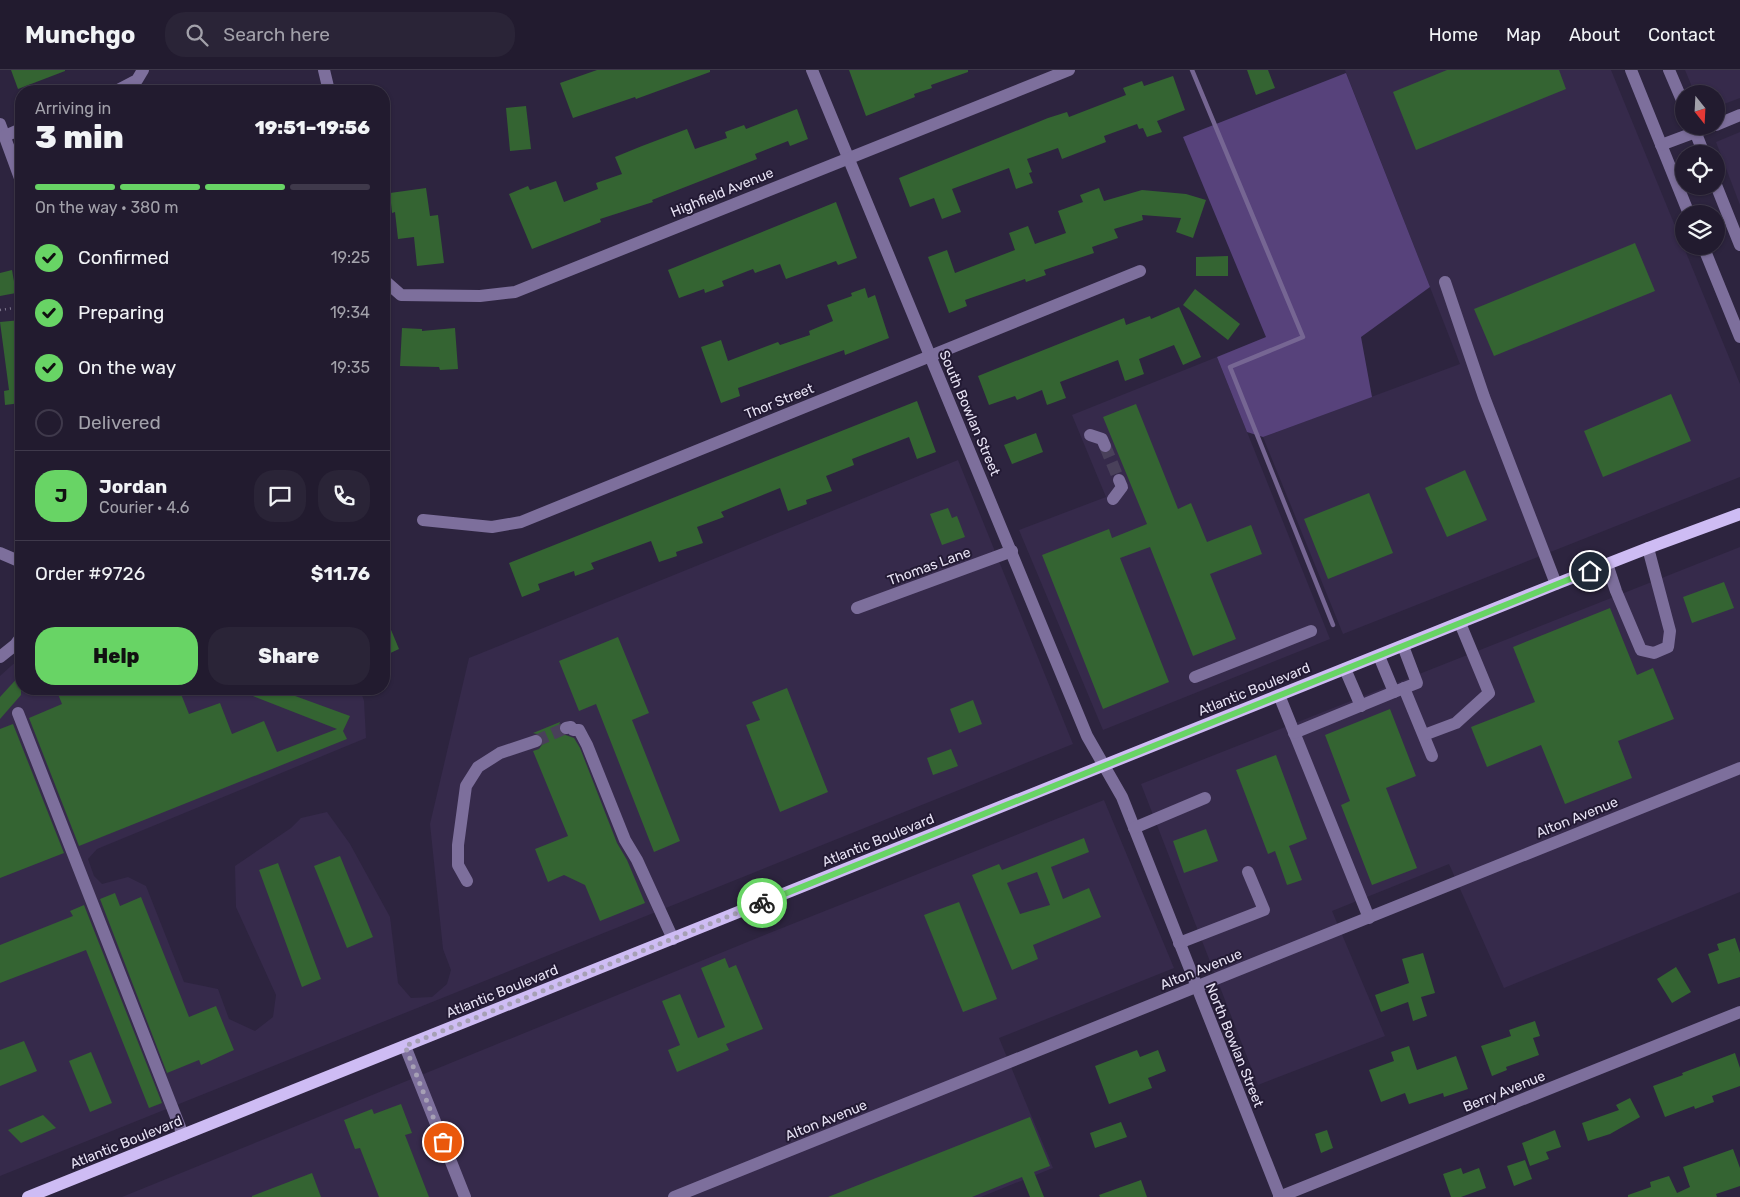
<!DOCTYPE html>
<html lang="en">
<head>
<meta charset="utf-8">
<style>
  :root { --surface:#221b2f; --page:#2a2437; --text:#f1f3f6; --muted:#a2a1aa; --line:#3f394b; --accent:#68d465 }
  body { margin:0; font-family:Rubik,sans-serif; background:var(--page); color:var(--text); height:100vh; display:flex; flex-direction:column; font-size:19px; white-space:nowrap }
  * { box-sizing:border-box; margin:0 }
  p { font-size:16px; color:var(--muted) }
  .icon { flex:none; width:28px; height:28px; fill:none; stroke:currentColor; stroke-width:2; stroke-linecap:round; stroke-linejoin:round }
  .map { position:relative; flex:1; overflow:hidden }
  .drawer { position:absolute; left:15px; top:15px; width:375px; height:610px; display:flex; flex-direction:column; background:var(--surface); border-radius:20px; box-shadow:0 1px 4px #0004,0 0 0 1px var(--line) }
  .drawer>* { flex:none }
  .needle { width:32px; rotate:162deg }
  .tools { position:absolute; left:1675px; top:15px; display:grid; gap:10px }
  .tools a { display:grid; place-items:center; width:50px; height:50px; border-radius:50%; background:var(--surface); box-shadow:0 1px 4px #0004,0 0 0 1px var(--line); font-size:25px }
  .pin { position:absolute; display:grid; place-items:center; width:42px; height:42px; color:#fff; margin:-21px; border:2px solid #fff; border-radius:50%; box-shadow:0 1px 5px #0007 }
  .courier { position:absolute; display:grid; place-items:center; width:50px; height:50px; margin:-25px; border:4px solid #68d465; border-radius:50%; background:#fff; color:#222; box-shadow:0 1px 6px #0007 }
  .summary em { font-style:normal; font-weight:800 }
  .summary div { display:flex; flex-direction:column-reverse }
  .summary { display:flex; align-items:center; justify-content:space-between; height:85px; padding:0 20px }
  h1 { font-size:32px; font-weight:800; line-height:38px }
  .bar { display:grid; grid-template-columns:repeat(4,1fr); gap:8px 5px; align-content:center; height:60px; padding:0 20px }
  .bar i { height:6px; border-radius:4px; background:var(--line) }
  .bar .on { background:var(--accent) }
  .bar p { grid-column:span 4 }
  .line { display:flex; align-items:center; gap:12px; padding:0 20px; border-top:1px solid var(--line) }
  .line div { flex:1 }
  .round { display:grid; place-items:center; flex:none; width:52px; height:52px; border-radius:20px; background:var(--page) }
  ol { padding:0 20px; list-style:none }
  li { display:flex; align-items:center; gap:15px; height:55px }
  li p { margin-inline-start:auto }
  li .icon { padding:5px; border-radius:50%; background:var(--accent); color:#111; stroke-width:4 }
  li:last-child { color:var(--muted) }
  li i { width:28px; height:28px; border:2px solid var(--line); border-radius:50% }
  .primary-button { display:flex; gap:10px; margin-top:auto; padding:10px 20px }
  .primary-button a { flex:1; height:58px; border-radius:20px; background:var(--accent); color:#111; font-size:20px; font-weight:800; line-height:58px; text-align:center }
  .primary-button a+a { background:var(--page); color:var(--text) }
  header { display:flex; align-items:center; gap:30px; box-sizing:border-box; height:70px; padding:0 25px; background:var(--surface); border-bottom:1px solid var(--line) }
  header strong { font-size:24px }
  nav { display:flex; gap:28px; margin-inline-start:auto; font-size:18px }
  .search { width:350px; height:45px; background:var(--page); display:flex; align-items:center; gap:12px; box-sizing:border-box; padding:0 18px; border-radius:20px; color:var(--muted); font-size:19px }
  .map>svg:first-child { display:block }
</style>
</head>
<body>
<header>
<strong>Munchgo</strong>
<div class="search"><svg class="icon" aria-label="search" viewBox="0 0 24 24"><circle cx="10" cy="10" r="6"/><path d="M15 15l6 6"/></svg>Search here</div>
<nav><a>Home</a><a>Map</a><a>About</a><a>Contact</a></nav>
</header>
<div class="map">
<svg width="1740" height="1127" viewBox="0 0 1740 1127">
  <rect width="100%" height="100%" fill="#2d243f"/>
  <g fill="#362a4b">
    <path d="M1345,0H1611L1740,314V407L1343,564L1263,367L1460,294Z"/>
    <path d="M1685,0H1740V28L1716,37V24H1695Z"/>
    <path d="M1740,62V135L1716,72Z"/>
    <path d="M1217,287L1330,569L1103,660L1019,460L1106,427L1072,345Z"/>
    <path d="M958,390L1073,674L0,1106V606L21,587V619H360L364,631L366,668L97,779L88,789L94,806L102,814L128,807L146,816L184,912L218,919L229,949L255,961L273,947L276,925L236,837L235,796L291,758L301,748L327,742L350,774L390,847L398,913L411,928L432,927L447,914L451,900L443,879L430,754L469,588Z"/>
    <path d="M1740,477V822L1504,918L1449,794L1332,841L1385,966L1258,1015L1141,714Z"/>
    <path d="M1104,730L1174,898L999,968L1053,1098L981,1127H122L777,860Z"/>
  </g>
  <path fill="#57427b" d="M1346,3L1430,217L1361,267L1372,327L1263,367L1247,362L1217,287L1266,267L1183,67Z"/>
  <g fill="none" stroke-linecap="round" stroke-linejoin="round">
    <path stroke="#766693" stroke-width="4.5" d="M1192,0L1303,267L1230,297L1333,555"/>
  </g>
  <g fill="#346432" fill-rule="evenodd">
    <path d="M11,0H65V1L18,19Z"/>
    <path d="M597,0H710V2L636,29L635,27L573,48L560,13Z"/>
    <path d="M849,0H968V2L931,15L932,18L914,24L915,27L866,46Z"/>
    <path d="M1247,0H1268L1275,18L1256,25Z"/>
    <path d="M1447,0H1559L1566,19L1416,80L1393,22Z"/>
    <path d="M1173,6L1185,40L1157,51L1162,62L1147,67L1143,58L1139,59L1137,54L1104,66L1106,72L1062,89L1058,78L1027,89L1032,102L1029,103L1033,113L1016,119L1009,98L952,119L961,142L942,149L934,128L910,137L899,108L1048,48L1067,42L1069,47L1126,25L1123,18L1142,11L1144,16Z"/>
    <path d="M526,36L531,79L510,81L506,38Z"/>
    <path d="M797,39L808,69L790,76L788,71L755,84L757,89L652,130L653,132L600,149L601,152L532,179L509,124L528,116L530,120L556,111L564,132L598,119L596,113L622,104L615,87L642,76L687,59L695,79L727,68L725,62L744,55L746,59Z"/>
    <path d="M426,118L430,146L438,145L444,193L417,196L414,167L398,169L395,142L392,143L390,123Z"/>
    <path d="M1099,118L1104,131L1142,120L1186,124L1206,130L1193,168L1176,162L1181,148L1142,145L1143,150L1114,159L1118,168L1092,177L1094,183L1044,200L1046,205L1026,212L1025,209L965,230L967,236L949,243L928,187L947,180L955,203L1015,180L1009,163L1028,156L1035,174L1066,163L1058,141L1083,132L1080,125Z"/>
    <path d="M836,132L857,188L838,195L836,191L786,209L780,194L755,203L753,199L722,211L724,216L705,223L704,219L679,228L668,200Z"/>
    <path d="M1635,173L1655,221L1494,286L1474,239Z"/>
    <path d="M1228,186V206H1196V187Z"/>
    <path d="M12,200L16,223L0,226V203Z"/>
    <path d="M865,218L868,228L875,225L889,268L845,285L844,280L738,318L740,326L721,333L701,277L721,270L728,291L778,272L780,275L810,265L809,261L833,251L827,235L852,226L851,223Z"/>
    <path d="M1195,219L1240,254L1228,270L1183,235Z"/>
    <path d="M1179,237L1201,287L1183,295L1174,275L1139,289L1144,304L1125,311L1118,290L1060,312L1066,328L1047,335L1042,320L1017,330L1015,326L989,335L978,306L1124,248L1126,255L1150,246L1151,249Z"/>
    <path d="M21,250V333L5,335L4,321L9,320L0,252Z"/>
    <path d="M402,258L422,259V261L455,258L458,299L440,300L439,297L400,296Z"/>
    <path d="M1671,324L1691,371L1603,407L1584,361Z"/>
    <path d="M917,331L936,382L917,389L909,367L852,389L854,395L826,406L832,421L806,430L807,434L788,441L780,418L721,442L724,447L697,457L703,473L676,482L677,486L659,492L651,471L591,493L594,499L575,506L574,501L538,514L540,520L522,527L509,493Z"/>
    <path d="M1136,334L1178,439L1191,433L1207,472L1251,455L1262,484L1210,504L1236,569L1193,586L1150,477L1120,488L1169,612L1103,639L1042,485L1109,459L1112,468L1147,454L1103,347Z"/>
    <path d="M1036,363L1043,382L1012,394L1004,375Z"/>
    <path d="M1465,400L1487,450L1447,467L1425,418Z"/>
    <path d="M1369,423L1393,483L1328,509L1304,449Z"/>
    <path d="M948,438L952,448L957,446L965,467L942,475L930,444Z"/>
    <path d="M1724,512L1734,538L1692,553L1683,527Z"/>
    <path d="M1610,538L1637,605L1653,598L1674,649L1618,671L1632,708L1565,734L1541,675L1487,697L1471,657L1535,632L1513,577Z"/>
    <path d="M384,543L399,579L384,586Z"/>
    <path d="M618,567L649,643L632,650L680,771L654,782L596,634L579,641L559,591Z"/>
    <path d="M21,604V625L0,649V627Z"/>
    <path d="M787,618L828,722L780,742L746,655L760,650L752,632Z"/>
    <path d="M56,619H179L189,644L220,633L232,664L264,651L277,682L337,659L235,619H276L350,646L343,661L347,669L79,776L29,648L62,634Z"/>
    <path d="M973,630L982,654L959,663L950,639Z"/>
    <path d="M1390,639L1416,706L1386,718L1417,798L1372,815L1341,735L1350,731L1325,665Z"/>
    <path d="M560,652L558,659L560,663L574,668L580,678L617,773L627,790L645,833L600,851L585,815L564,805L548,812L535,779L568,766L533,681L539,679L544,672L541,665L533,663Z"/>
    <path d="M13,654L64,783L0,808V659Z"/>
    <path d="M951,679L958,696L933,705L927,688Z"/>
    <path d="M1276,685L1307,769L1289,776L1302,810L1287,815L1275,781L1268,784L1236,700Z"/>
    <path d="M1206,759L1218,791L1184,803L1173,771Z"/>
    <path d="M1084,768L1089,782L1051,797L1063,829L1089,818L1101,847L1033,875L1038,889L1012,900L972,805L999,794L1002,800ZM1037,802L1050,835L1020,844L1007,813Z"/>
    <path d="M340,786L373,867L347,878L314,796Z"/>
    <path d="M278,793L321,909L302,917L259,800Z"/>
    <path d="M115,823L120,836L141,827L189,947L216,936L234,980L201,995L199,990L167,1003L100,829Z"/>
    <path d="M959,832L997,929L963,942L924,845Z"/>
    <path d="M84,835L162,1033L149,1038L86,880L0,913V875L73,846L70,841Z"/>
    <path d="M1735,868L1740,883V907L1718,914L1708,884L1719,880L1717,874Z"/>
    <path d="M1423,883L1435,923L1421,927L1427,946L1413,951L1408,932L1381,942L1375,925L1409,913L1402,889Z"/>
    <path d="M725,888L729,898L736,895L763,959L726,974L729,980L677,1002L668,980L680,975L662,931L680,924L698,968L725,957L701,898Z"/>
    <path d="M1676,897L1691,922L1672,933L1657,909Z"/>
    <path d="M1535,951L1540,966L1533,968L1539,985L1506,997L1507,1000L1492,1006L1481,976L1511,966L1509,960Z"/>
    <path d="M24,971L37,1001L0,1016V980Z"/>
    <path d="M1409,976L1417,1000L1456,986L1468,1019L1444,1027L1443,1023L1409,1034L1405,1023L1381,1032L1369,1000L1394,991L1391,982Z"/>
    <path d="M1137,980L1140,987L1158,980L1166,1001L1148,1008L1152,1018L1109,1034L1095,996Z"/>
    <path d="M91,982L112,1033L90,1042L69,991Z"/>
    <path d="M1735,983L1740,998V1016L1712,1026L1714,1032L1695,1039L1694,1036L1665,1047L1653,1016L1683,1005L1682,1003Z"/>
    <path d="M1630,1028L1640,1047L1610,1064L1588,1071L1582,1053L1619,1040L1616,1035Z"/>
    <path d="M401,1034L412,1063L405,1065L429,1127H379L360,1078L355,1079L344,1050L372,1039L374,1044Z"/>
    <path d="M43,1045L56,1058L21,1073L8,1060Z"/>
    <path d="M1030,1047L1050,1096L1034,1102L1044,1127H1030L1022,1107L972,1127H828Z"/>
    <path d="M1121,1052L1127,1067L1095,1078L1090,1063Z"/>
    <path d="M1327,1060L1333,1078L1321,1083L1315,1064Z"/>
    <path d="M1555,1060L1561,1077L1546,1082L1549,1089L1530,1096L1522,1073Z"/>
    <path d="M1733,1079L1740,1098V1116L1716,1124L1717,1127H1628V1125L1651,1117L1650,1112L1669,1106L1677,1123L1690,1117L1683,1097Z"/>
    <path d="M1525,1090L1532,1109L1514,1116L1507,1096Z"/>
    <path d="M1461,1098L1463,1104L1479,1098L1486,1118L1461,1127H1451L1443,1104Z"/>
    <path d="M312,1103L321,1127H252V1126Z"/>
    <path d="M1141,1110L1147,1127H1100L1099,1125Z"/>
  </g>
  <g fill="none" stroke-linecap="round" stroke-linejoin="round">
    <g stroke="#49405a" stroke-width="12" stroke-dasharray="12 6" stroke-linecap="butt">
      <path d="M1105,376L1119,410"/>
      <path d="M536,671L566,658"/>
    </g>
    <path stroke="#7d768d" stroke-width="2.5" stroke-dasharray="1 4" stroke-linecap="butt" d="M0,240L21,237"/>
    <g stroke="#7d6f9c" stroke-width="12">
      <path d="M324,0L329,21"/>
      <path d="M812,0L1087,666L1122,727L1280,1127"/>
      <path d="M1631,0L1689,144"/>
      <path d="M1669,0L1684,35"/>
      <path d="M116,21L137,10L143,0"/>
      <path d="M0,54L21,111"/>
      <path d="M1716,55L1740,45"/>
      <path d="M1693,56L1704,84"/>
      <path d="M5,66L21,59"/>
      <path d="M1661,75L1712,56"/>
      <path d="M1716,115L1740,175"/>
      <path d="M1703,176L1740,267"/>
      <path d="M384,210L401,225L480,226L515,222L1069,0"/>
      <path d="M1445,212L1484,327L1556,514"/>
      <path d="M1090,365L1102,369L1105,376"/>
      <path d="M1113,429L1122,417L1119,410"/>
      <path d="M423,450L492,457L521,452L1140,201"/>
      <path d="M0,483L21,492"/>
      <path d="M1607,494L1616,521L1641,580L1654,583L1668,577L1670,561L1648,478"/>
      <path d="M857,538L1012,481"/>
      <path d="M1379,586L1394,622L1417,613L1403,576"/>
      <path d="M0,587L15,575L21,567"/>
      <path d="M1345,599L1361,636"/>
      <path d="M1195,607L1311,561"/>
      <path d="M1404,618L1432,686"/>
      <path d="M1279,625L1369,848"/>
      <path d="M18,643L183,1065"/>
      <path d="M566,658L571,657L573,660H579L587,675L625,770L637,790L673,869"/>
      <path d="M1294,663L1394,622"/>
      <path d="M1424,665L1456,653L1489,623L1460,553"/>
      <path d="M1134,758L1205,728"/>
      <path d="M467,811L458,795V775L466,716L478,697L500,683L536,671"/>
      <path d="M1179,873L1264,840L1248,802"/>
      <path d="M405,976L465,1127"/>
      <path d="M674,1127L1740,698"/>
      <path d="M1279,1127L1740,942"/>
    </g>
    <path stroke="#cebcf4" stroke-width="12" d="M28,1127L1556,514L1648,478L1740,444"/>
  </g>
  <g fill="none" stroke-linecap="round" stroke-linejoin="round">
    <path stroke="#a6a0b5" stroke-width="5" stroke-dasharray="0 9" d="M443,1072L405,976L762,833"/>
    <path stroke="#68d465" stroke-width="6" d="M762,833L1590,501"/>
  </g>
  <g text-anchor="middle" stroke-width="4" stroke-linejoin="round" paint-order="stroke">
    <g font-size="14" fill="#e7e2f4" stroke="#231a34">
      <text transform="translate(722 122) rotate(-22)" y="5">Highfield Avenue</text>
      <text transform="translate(779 331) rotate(-22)" y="5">Thor Street</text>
      <text transform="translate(970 343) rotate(67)" y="5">South Bowlan Street</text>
      <text transform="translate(929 496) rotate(-20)" y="5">Thomas Lane</text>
      <text transform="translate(1254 619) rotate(-22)" y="5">Atlantic Boulevard</text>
      <text transform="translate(1577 747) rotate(-22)" y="5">Alton Avenue</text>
      <text transform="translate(878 770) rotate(-22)" y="5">Atlantic Boulevard</text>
      <text transform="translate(1201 899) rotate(-22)" y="5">Alton Avenue</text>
      <text transform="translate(502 921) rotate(-22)" y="5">Atlantic Boulevard</text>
      <text transform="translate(1235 975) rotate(68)" y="5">North Bowlan Street</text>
      <text transform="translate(1504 1021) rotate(-22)" y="5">Berry Avenue</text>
      <text transform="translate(826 1050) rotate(-22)" y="5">Alton Avenue</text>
      <text transform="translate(126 1072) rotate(-22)" y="5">Atlantic Boulevard</text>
    </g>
  </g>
</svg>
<div class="tools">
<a><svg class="needle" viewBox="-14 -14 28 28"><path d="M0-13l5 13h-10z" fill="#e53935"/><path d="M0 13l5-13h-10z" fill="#a2a1aa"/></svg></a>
<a><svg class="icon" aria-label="locate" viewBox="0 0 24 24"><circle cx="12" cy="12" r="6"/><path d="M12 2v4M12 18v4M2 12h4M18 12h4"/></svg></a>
<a><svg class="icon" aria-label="layers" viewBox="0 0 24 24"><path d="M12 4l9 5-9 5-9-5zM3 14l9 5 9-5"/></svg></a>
</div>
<div class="pin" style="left:443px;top:1072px;background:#ea580c"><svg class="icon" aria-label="bag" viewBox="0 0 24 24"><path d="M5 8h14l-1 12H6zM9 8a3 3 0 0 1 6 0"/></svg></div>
<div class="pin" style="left:1590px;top:501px;background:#1f2937"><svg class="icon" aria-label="home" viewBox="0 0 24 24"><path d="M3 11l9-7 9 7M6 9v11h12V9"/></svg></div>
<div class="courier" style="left:762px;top:833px"><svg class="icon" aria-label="bike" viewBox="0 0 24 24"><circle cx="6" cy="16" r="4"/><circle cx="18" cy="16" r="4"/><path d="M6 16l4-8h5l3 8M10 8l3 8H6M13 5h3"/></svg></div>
<section class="drawer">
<div class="summary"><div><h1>3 min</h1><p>Arriving in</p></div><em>19:51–19:56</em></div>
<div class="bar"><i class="on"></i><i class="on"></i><i class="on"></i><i></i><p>On the way · 380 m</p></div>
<ol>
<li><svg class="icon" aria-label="check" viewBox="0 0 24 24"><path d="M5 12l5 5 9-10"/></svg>Confirmed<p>19:25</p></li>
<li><svg class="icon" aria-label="check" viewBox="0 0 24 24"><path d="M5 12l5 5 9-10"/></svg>Preparing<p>19:34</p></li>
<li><svg class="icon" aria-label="check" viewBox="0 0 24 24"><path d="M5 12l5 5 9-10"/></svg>On the way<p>19:35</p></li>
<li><i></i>Delivered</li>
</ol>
<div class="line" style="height:90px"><b class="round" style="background:var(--accent);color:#111">J</b><div><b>Jordan</b><p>Courier · 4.6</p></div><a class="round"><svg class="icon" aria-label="chat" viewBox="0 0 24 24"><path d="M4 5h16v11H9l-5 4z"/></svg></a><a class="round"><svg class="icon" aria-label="phone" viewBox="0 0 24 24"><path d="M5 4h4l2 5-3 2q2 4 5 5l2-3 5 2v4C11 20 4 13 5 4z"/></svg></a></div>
<div class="line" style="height:65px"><div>Order #9726</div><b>$11.76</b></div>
<div class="primary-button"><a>Help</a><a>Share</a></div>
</section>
</div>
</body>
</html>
